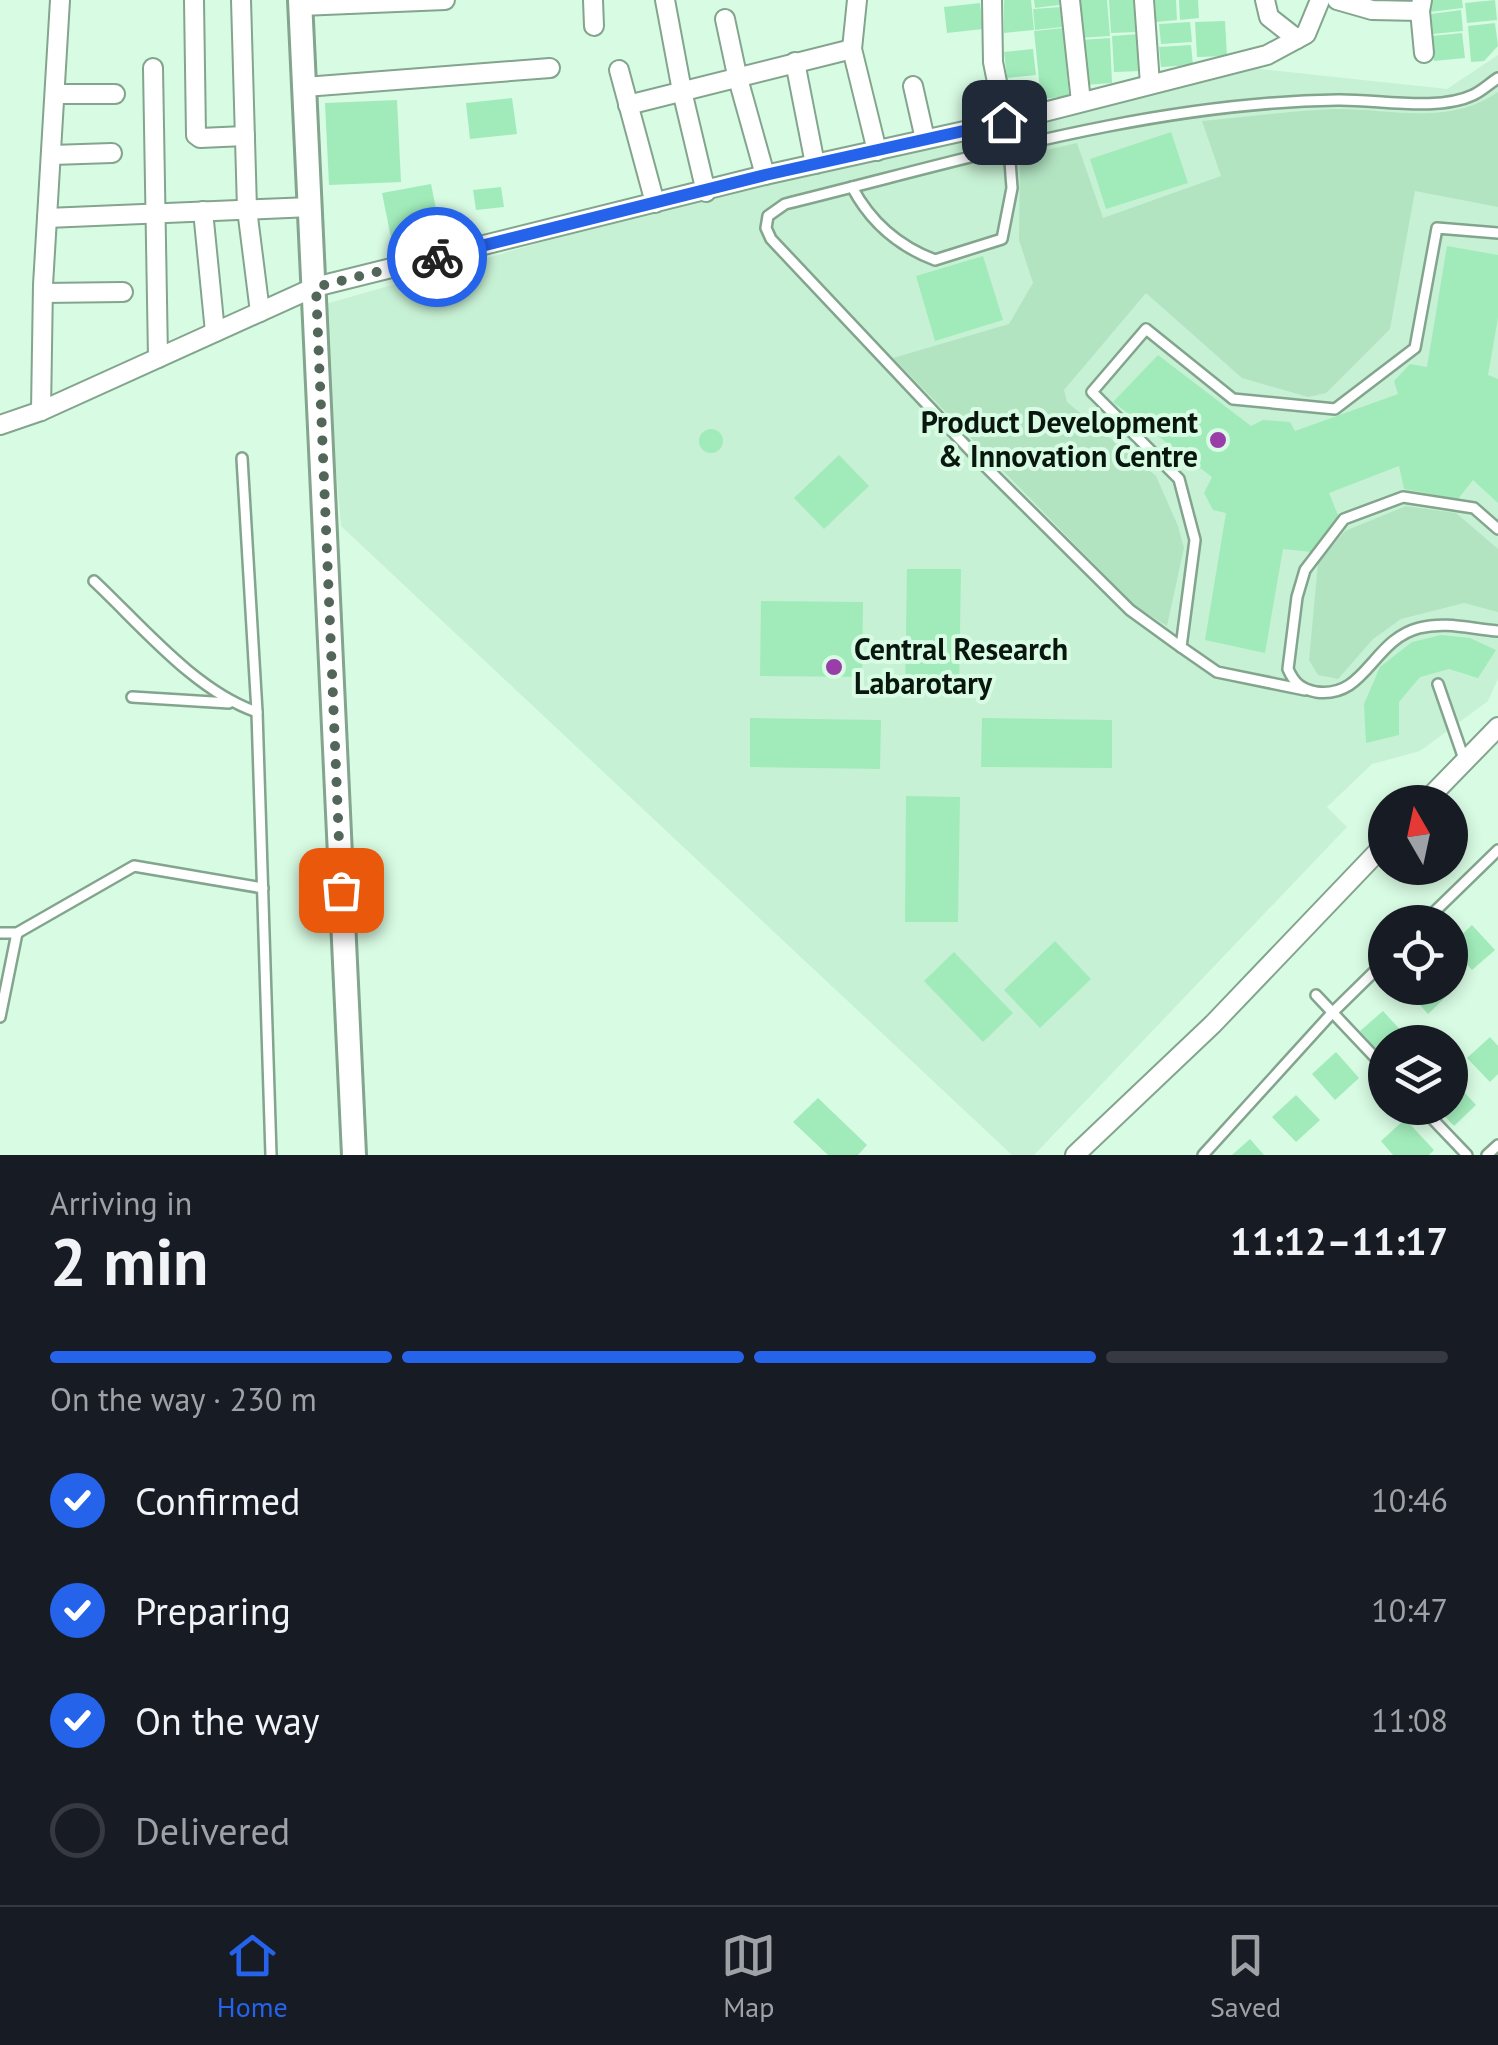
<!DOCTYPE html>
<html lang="en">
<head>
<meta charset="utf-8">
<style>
  :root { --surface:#171b24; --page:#242831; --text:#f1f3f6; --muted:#9ea1a6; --line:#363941; --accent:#2563eb }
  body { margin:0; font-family:"PT Sans",sans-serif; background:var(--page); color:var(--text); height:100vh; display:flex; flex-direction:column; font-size:38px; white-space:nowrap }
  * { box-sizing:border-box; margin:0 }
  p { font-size:32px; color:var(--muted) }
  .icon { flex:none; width:55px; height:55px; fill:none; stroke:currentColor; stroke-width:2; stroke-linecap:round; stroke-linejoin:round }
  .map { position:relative; height:1155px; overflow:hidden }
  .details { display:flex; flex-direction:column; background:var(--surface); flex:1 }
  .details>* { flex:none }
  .needle { width:65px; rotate:351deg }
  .tools { position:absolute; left:1368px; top:785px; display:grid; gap:20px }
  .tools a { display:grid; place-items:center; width:100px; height:100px; border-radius:50%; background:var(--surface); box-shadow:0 5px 15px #0003; font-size:50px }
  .pin { position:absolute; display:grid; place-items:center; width:85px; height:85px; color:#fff; margin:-42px; border-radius:20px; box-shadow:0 5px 15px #0006 }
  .courier { position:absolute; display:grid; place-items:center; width:100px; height:100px; margin:-50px; border:8px solid #2563eb; border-radius:50%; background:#fff; color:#222; box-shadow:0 2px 12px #0007 }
  .head em { font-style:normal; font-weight:600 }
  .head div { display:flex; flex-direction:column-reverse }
  .head { display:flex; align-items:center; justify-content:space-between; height:170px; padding:0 50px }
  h1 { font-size:65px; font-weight:600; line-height:75px }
  .bar { display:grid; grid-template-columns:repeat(4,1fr); gap:15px 10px; align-content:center; height:120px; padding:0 50px }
  .bar i { height:12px; border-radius:8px; background:var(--line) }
  .bar .current { background:var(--accent) }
  .bar p { grid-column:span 4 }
  ol { padding:0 50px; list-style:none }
  li { display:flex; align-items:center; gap:30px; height:110px }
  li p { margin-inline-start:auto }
  li .icon { padding:10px; border-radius:50%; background:var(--accent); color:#fff; stroke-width:4 }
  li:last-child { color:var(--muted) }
  li i { width:55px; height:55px; border:5px solid var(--line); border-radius:50% }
  .tabs { display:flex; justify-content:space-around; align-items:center; height:140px; border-top:2px solid var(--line); background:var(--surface); font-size:28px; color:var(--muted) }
  .tabs a { display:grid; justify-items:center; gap:5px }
  .tabs .current { color:var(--accent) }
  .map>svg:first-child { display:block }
</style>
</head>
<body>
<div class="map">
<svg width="1498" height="1155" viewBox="0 0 1498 1155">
  <rect width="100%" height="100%" fill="#d8fbe3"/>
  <path fill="#c7f1d4" d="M1498,55V679L1488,701L1420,751L1372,764L1327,807L1347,827L1034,1155H1012L341,526L322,305L686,201L1252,68L1447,89Z"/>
  <g fill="#b2e4c2">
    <path d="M1498,92V207L1415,191L1390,329L1326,393L1308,397L1242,378L1146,293L1064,390L1067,402L1156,476L1178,526L1184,548L1167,626L1136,607L893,358L1009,324L1033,283L1019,240L1020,156L1077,143L1103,218L1221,176L1202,121C1246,117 1290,111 1333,109C1391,108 1447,127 1498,92Z"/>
    <path d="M1406,506L1456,513L1498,549V612L1464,603L1401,619L1373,639L1338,679L1318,675L1309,660L1318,563L1345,531Z"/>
  </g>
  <g fill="#a1ebba">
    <path d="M1004,0H1031L1034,30L1004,33Z"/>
    <path d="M1034,0H1059V5L1035,8Z"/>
    <path d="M1077,0H1107L1110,36L1079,38Z"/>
    <path d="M1109,0H1138V32L1111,33Z"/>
    <path d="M1155,0H1176L1177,20L1156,22Z"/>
    <path d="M1179,0H1198L1199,18L1180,20Z"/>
    <path d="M1428,0H1462L1463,8L1429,12Z"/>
    <path d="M1495,0L1497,20L1467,23L1465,3Z"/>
    <path d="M980,3L983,29L947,33L944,7Z"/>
    <path d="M1061,7L1063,27L1035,30L1033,9Z"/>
    <path d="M1461,10L1463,31L1433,34L1431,14Z"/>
    <path d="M1225,21L1227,56L1197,57L1195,22Z"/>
    <path d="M1190,22L1192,42L1161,44L1159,24Z"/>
    <path d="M1495,23L1498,46L1484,61L1471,62L1468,26Z"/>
    <path d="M1063,28L1069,96L1041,99L1034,31Z"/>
    <path d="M1462,33L1465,58L1434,61L1431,36Z"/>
    <path d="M1139,34L1141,71L1114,72L1112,36Z"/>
    <path d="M1110,38L1112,83L1084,85L1080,40Z"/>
    <path d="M1191,45L1193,65L1161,67L1159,47Z"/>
    <path d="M1033,49L1036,75L1007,78L1004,52Z"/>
    <path d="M512,98L517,134L470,139L466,103Z"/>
    <path d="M397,100L401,182L329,185L325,103Z"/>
    <path d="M1171,132L1188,183L1106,209L1090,159Z"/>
    <path d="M431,184L445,253L396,262L382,193Z"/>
    <path d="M501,187L504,207L476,210L473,190Z"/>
    <path d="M1447,246L1498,255V318L1488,375L1498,379V503L1473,480L1458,499L1404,489L1399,466L1329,493L1340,520L1312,552L1283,549L1265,653L1205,640L1226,513L1213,510L1204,493L1212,477L1113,402L1158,355L1251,426L1263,420L1290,422L1295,431L1398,394L1394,381L1410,364L1427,367Z"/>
    <path d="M983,256L1003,320L935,341L916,276Z"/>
    <circle cx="711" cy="441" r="12"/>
    <path d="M839,455L869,486L824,529L794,498Z"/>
    <path d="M907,569H961L959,695L905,694Z"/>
    <path d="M761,601L863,602L862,677L760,676Z"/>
    <path d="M1441,635L1470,638L1496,650L1478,678L1449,669L1420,677L1399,702V735L1366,743L1364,704L1380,667L1412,642Z"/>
    <path d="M750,718L881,720L880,769L750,767Z"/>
    <path d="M982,718L1112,720V768L981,767Z"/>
    <path d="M906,796L960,797L958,922H905Z"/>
    <path d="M1472,925L1495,950L1472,970L1450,946Z"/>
    <path d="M1055,941L1091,979L1040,1028L1004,990Z"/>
    <path d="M954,952L1013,1013L983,1042L924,981Z"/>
    <path d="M1408,988H1445L1450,993L1428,1014L1406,989Z"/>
    <path d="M1383,1011L1405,1035L1397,1042H1385L1382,1056L1360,1031Z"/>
    <path d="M1490,1037L1498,1046V1074L1490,1082L1467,1058Z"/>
    <path d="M1336,1052L1359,1078L1335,1100L1312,1074Z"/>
    <path d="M1454,1081L1476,1105L1454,1126L1437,1108H1450V1084Z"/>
    <path d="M1296,1095L1320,1120L1296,1142L1272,1117Z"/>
    <path d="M818,1098L867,1145L858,1155H828L793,1122Z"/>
    <path d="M1405,1119L1434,1150L1429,1155H1393L1381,1141Z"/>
    <path d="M1250,1139L1264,1155H1232Z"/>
  </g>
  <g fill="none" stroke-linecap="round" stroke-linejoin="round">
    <g stroke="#83a48d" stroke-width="14">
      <g id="service">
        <path d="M852,187C871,223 898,246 935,260L1002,239L1012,188L1009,148"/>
        <path d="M242,458L257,712L271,1155"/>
        <path d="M1498,529L1474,508L1403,497L1344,519L1305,570L1297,597L1288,669C1294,683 1301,689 1316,692C1366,699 1372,640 1419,628C1446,621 1471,629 1498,631"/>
        <path d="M94,581C141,625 195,691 257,712"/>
        <path d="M1181,647L1130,610L985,466L771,239L766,228L768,216L785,204C968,159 1148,103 1337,100C1376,99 1438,112 1473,95C1482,91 1490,83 1498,78"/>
        <path d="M1438,684L1464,759"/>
        <path d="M1305,690L1217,672L1181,647L1195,540L1179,479L1092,392L1146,329L1233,399L1335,409L1415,348L1437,228L1498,233"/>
        <path d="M132,697L229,703"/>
        <path d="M1424,922L1498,850"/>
        <path d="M0,933H17L134,866L263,888"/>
        <path d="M1316,995L1385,1068"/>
        <path d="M0,1017L17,933"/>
        <path d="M1422,1108L1467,1155"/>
        <path d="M1203,1155L1332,1013L1385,961"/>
        <path d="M1487,1155L1498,1145"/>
      </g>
    </g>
    <g stroke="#83a48d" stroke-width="22">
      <g id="minor">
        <path d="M194,0L196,135L200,138L245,136"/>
        <path d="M241,0L247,209L260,312"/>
        <path d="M593,0L594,26"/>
        <path d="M665,0L682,91L706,192"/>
        <path d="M857,0L852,49L877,151"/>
        <path d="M992,0L993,62L1005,122"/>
        <path d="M1070,0L1081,102"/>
        <path d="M1144,0L1150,84"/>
        <path d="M1265,0L1269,17L1297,39"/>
        <path d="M1337,0L1372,10L1420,11L1422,0"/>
        <path d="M301,6L445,0"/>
        <path d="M1420,11L1424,53"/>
        <path d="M725,19L737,75L765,175"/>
        <path d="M795,62L815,164"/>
        <path d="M153,68L158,358"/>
        <path d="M619,70L655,203"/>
        <path d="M913,86L925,139"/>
        <path d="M305,87L550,68"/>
        <path d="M55,94H115"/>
        <path d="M628,105L852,49"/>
        <path d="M52,155L112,153"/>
        <path d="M203,211L215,332"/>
        <path d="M47,218L311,207"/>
        <path d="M43,293L123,292"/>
        <path d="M41,411L43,285L60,0"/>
        <path d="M0,425L41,411L315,287L765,175L1005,122L1267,55L1306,34L1320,0"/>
        <path d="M1425,802L1498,727"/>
        <path d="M1075,1155L1213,1024L1385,844"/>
      </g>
    </g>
    <g stroke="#83a48d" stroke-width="28">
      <path id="tertiary" d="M300,0L354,1155"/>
    </g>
    <use href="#service" stroke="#fff" stroke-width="9"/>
    <use href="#minor" stroke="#fff" stroke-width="18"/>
    <use href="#tertiary" stroke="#fff" stroke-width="22"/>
  </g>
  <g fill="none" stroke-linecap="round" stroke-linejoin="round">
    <path stroke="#526759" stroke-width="10" stroke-dasharray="0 18" d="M341,890L316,287L437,257"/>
    <path stroke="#2563eb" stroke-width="12" d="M437,257L765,175L1004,122"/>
  </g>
  <g fill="#993ea9" stroke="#d8fbe3" stroke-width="4">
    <circle cx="1218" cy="440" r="10"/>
    <circle cx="834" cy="667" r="10"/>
  </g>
  <g text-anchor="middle" stroke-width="8" stroke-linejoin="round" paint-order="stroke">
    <g font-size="30" font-weight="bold" fill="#0a170f" stroke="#d8fbe3" text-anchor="end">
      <text x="1198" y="433">Product Development<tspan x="1198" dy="34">&amp; Innovation Centre</tspan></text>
      <text x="854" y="660" text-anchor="start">Central Research<tspan x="854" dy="34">Labarotary</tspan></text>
    </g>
  </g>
</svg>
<div class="tools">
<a><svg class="needle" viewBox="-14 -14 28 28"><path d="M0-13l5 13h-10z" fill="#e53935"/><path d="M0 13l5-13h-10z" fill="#9ea1a6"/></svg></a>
<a><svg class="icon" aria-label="locate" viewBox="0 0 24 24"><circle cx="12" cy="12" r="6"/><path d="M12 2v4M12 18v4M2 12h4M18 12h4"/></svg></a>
<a><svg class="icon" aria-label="layers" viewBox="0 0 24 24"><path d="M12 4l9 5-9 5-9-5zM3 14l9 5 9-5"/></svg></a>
</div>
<div class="pin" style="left:341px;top:890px;background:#ea580c"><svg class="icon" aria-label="bag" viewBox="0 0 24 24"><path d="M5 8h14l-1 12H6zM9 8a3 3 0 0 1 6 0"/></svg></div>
<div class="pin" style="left:1004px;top:122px;background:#1f2937"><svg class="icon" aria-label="home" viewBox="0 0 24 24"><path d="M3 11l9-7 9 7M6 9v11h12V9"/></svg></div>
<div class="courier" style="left:437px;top:257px"><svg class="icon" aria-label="bike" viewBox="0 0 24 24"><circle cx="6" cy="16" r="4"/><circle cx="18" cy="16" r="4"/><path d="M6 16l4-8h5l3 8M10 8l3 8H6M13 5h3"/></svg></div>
</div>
<section class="details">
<div class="head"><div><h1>2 min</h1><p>Arriving in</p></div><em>11:12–11:17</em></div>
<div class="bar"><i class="current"></i><i class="current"></i><i class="current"></i><i></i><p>On the way · 230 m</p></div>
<ol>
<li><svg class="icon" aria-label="check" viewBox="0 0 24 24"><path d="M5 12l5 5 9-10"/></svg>Confirmed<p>10:46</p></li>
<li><svg class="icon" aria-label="check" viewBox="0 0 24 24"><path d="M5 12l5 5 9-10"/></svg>Preparing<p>10:47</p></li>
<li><svg class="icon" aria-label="check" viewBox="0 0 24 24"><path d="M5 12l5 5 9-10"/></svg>On the way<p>11:08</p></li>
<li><i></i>Delivered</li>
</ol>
</section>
<nav class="tabs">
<a class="current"><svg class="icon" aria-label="home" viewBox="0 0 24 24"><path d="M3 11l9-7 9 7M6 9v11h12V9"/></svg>Home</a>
<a><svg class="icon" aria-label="map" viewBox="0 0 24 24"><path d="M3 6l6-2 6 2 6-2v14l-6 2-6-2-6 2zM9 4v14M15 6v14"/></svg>Map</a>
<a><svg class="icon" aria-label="saved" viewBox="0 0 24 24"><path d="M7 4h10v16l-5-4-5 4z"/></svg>Saved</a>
</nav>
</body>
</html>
